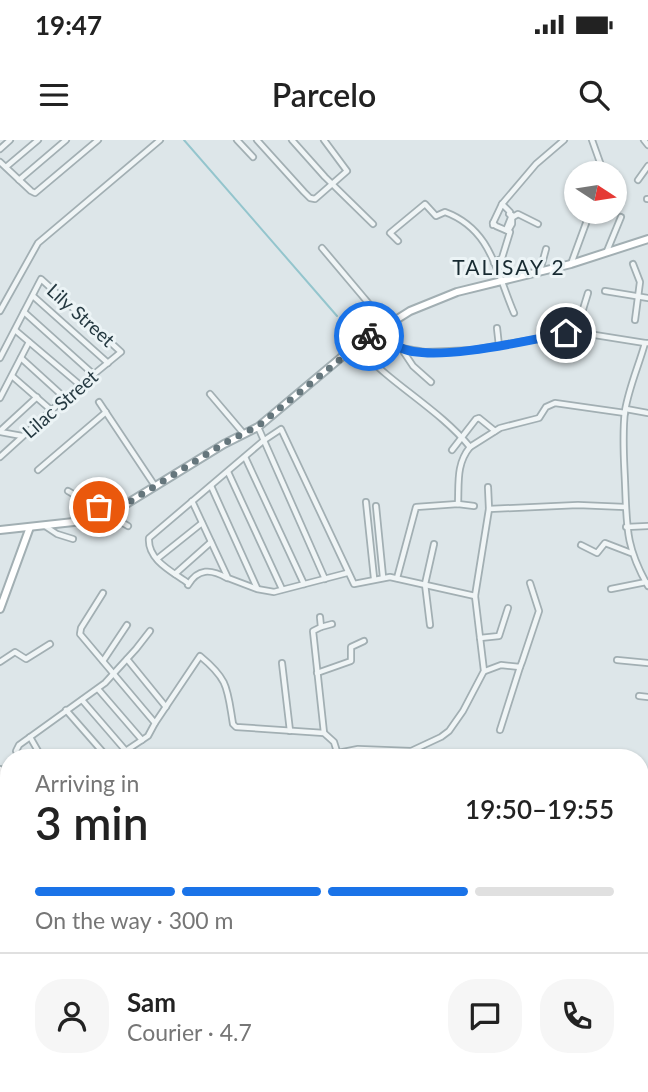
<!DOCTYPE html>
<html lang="en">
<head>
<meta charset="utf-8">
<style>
  :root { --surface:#fff; --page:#f6f6f6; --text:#222; --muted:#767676; --line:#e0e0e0; --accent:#1a73e8 }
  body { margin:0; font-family:Lato,sans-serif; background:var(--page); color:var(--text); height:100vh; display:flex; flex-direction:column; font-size:26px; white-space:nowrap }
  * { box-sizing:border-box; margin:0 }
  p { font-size:23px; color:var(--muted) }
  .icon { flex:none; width:38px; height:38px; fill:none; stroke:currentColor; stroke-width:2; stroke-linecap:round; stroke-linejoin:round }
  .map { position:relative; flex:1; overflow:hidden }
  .panel { position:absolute; left:0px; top:609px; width:649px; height:343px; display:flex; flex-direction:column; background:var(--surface); border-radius:28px 28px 0 0; box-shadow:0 2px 5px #0004 }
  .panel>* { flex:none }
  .needle { width:46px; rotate:102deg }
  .controls { position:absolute; left:564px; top:21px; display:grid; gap:14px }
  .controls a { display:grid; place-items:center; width:63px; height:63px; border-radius:50%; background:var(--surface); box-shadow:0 2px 5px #0004; font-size:35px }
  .pin { position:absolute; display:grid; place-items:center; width:60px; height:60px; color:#fff; margin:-30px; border:4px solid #fff; border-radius:50%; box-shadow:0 2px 7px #0007 }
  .courier { position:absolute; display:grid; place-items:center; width:70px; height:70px; margin:-35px; border:5px solid #1a73e8; border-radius:50%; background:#fff; color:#222; box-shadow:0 2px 9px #0007 }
  .summary em { font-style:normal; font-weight:600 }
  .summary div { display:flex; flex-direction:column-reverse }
  .summary { display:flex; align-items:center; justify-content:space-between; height:119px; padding:0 35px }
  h1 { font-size:46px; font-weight:600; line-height:52px }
  .bar { display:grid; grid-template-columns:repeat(4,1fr); gap:10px 7px; align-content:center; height:84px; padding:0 35px }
  .bar i { height:9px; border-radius:5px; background:var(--line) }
  .bar .current { background:var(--accent) }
  .bar p { grid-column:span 4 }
  .line { display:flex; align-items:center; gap:18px; padding:0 35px; border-top:2px solid var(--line) }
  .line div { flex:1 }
  .round { display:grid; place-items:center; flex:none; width:74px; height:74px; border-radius:28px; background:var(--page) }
  .status { display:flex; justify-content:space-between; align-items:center; height:49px; padding:0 35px; background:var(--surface); direction:ltr }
  .status svg { height:19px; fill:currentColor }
  header { display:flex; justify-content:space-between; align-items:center; height:91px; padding:0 35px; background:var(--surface); font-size:32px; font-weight:600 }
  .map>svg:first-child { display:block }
</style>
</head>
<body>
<div class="status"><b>19:47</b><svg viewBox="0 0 49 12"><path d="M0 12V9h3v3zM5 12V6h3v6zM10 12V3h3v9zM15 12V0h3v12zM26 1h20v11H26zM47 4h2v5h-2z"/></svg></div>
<header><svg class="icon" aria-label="menu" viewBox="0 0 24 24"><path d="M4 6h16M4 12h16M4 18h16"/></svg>Parcelo<svg class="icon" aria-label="search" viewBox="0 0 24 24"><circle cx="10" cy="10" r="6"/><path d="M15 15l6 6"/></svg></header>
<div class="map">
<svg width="648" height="952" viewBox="0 0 648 952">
  <rect width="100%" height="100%" fill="#dde6e9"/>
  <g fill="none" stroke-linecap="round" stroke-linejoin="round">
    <path stroke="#94c5cd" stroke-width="2" d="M184,0L337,176"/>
    <g stroke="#a2afb3" stroke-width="8">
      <g id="street">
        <path d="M237,0L253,17"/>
        <path d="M257,0L304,52L310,58L315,59L347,31L324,0"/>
        <path d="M292,0L325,37L373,84"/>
        <path d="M592,0L602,28"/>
        <path d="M644,0L648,5"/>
        <path d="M0,9L10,0"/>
        <path d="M0,22L31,51L35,53L98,0"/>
        <path d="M6,27L38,0"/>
        <path d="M19,40L66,0"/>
        <path d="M638,40L648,26"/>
        <path d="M647,59H648"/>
        <path d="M502,64L536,24L564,0"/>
        <path d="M513,77L518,74L538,84"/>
        <path d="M493,83L502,64L510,72L509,74L511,76"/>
        <path d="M493,85V83L496,86L510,92L502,118L494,123"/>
        <path d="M506,90L512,75V84L508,91"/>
        <path d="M398,101L390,93L425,64L436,76L445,72C491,89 496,131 514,173"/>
        <path d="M322,108L386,184"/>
        <path d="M607,111L621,77"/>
        <path d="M571,124L589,75"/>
        <path d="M633,124L640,142L635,180"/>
        <path d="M540,131L546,109"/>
        <path d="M605,151L648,158"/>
        <path d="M33,156L108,223"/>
        <path d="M0,171L38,103L160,0"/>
        <path d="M24,172L93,234"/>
        <path d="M381,188L401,208L413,226L431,242"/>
        <path d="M497,188L499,206"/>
        <path d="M15,190L80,245"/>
        <path d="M576,192L588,153"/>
        <path d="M648,203H645C639,225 629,247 625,271C622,295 624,318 625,342C627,386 625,406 648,446"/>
        <path d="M356,205C390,244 438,268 470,307C456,324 459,343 458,364"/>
        <path d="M401,208L425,212L474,210L576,192L645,203"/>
        <path d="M0,218L41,139L121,212L65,258L0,317"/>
        <path d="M21,218L65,258"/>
        <path d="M12,236L51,270"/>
        <path d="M210,254L244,294"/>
        <path d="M0,258L29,202"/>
        <path d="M99,262L155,346"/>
        <path d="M626,269L648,273"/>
        <path d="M258,287L325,439"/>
        <path d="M0,291L37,257"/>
        <path d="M0,292L22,296"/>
        <path d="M470,307L500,288L539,278L546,267L555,263L625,273"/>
        <path d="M452,310L476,279L479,278L495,291"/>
        <path d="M245,317L304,444"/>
        <path d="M38,330L106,272"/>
        <path d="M228,332L282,449"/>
        <path d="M211,346L257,448"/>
        <path d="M68,351L128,386"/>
        <path d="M192,361L228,438L257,449L274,452L347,433"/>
        <path d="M366,362L374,438"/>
        <path d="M376,366L383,437"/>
        <path d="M489,369L578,365L625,367"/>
        <path d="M45,386L57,394L73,399"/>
        <path d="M626,387L648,386"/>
        <path d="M581,405L597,413L605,403L631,413"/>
        <path d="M157,419L202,383"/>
        <path d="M175,434L211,402"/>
        <path d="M397,438L416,367L458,364L474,366"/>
        <path d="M188,443C173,432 147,420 149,398L263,301L281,289L354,444L390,437L475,456"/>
        <path d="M188,445C198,428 211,429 227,438"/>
        <path d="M611,449L646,442"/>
        <path d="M103,453L81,488L80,494L155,583L148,596L115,618"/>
        <path d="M320,477L321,487L313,491L324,593"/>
        <path d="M430,485L425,444L434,404"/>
        <path d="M321,487L332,484"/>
        <path d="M480,498L499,496L508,468"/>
        <path d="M127,519L166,567"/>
        <path d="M617,520L648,523"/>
        <path d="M103,521L127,485"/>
        <path d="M0,522L15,512L26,519L50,504"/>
        <path d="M282,523L290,591"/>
        <path d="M485,531L501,525L520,527L522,522L539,471L530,443"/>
        <path d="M317,533L351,521V507L364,501"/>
        <path d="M98,549L142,600"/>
        <path d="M639,556L648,557"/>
        <path d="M82,560L126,611"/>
        <path d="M66,570L108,618"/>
        <path d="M155,583L200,516C229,540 227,548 233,584L236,587L324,593L334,602L339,618"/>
        <path d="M500,590L520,527"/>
        <path d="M30,597L42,618"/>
        <path d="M338,613L358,609L411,611"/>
        <path d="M20,618L16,611L19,605L105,543L136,509L150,491"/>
        <path d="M413,618L411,611L441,597L449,591L463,571L484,531L475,456L489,369L488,347"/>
        <path d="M0,666L9,651"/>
        <path d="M640,717L648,716"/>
        <path d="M640,737L644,738"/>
        <path d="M640,901L648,896"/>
        <path d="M640,926L648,920"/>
        <path d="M370,943L372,952"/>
        <path d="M526,943L545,947"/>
        <path d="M603,943L618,952"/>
        <path d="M0,952L9,906"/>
        <path d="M99,952L101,943"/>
        <path d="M132,952L154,943"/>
        <path d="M643,952L648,948"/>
      </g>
    </g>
    <g stroke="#a2afb3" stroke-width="10">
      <g id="secondary">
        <path d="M0,390L92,380L110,374L224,304L258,287L356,205L410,171L457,152L571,124L648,99"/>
        <path d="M0,469L30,387"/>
        <path d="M0,630L9,644"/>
        <path d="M640,694L648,693"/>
      </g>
    </g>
    <use href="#street" stroke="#f0f5f6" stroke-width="4.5"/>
    <use href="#secondary" stroke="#fff" stroke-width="6"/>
  </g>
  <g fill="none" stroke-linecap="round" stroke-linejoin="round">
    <path stroke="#65767c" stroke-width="7" stroke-dasharray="0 12.6" d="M99,367L110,374L223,304L258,286L369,196"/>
    <path stroke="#1a73e8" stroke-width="9" d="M369,196L381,188C386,194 392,203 399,207C429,224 531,200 566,193"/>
  </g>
  <g text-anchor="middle" stroke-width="6" stroke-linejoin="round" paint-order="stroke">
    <g font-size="19" fill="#253941" stroke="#ecf4f6">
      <text transform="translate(81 175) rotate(42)" y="7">Lily Street</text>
      <text transform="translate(60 264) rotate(-41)" y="7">Lilac Street</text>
    </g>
    <g font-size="21" letter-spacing="2" fill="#172a31" stroke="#ecf4f6">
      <text x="509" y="135">TALISAY 2</text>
    </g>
  </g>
</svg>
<div class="controls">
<a><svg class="needle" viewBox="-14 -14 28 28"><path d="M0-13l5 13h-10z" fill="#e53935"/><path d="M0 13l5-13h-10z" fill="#767676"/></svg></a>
</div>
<div class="pin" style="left:99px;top:367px;background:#ea580c"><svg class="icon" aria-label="bag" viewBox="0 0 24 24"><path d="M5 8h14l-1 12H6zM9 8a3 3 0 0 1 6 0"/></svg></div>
<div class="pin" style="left:566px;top:193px;background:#1f2937"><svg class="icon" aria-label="home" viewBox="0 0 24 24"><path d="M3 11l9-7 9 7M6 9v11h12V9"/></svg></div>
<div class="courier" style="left:369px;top:196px"><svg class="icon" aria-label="bike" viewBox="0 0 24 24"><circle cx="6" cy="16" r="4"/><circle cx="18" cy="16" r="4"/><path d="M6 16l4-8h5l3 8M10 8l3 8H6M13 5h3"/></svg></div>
<section class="panel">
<div class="summary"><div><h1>3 min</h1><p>Arriving in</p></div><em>19:50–19:55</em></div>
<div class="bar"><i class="current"></i><i class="current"></i><i class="current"></i><i></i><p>On the way · 300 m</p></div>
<div class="line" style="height:126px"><a class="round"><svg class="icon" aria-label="person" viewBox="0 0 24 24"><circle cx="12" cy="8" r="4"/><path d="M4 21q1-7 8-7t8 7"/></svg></a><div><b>Sam</b><p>Courier · 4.7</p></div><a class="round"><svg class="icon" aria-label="chat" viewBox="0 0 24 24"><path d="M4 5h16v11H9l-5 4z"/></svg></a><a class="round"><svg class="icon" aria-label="phone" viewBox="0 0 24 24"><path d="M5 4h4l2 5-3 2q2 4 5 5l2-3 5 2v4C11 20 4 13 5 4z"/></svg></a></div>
</section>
</div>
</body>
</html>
